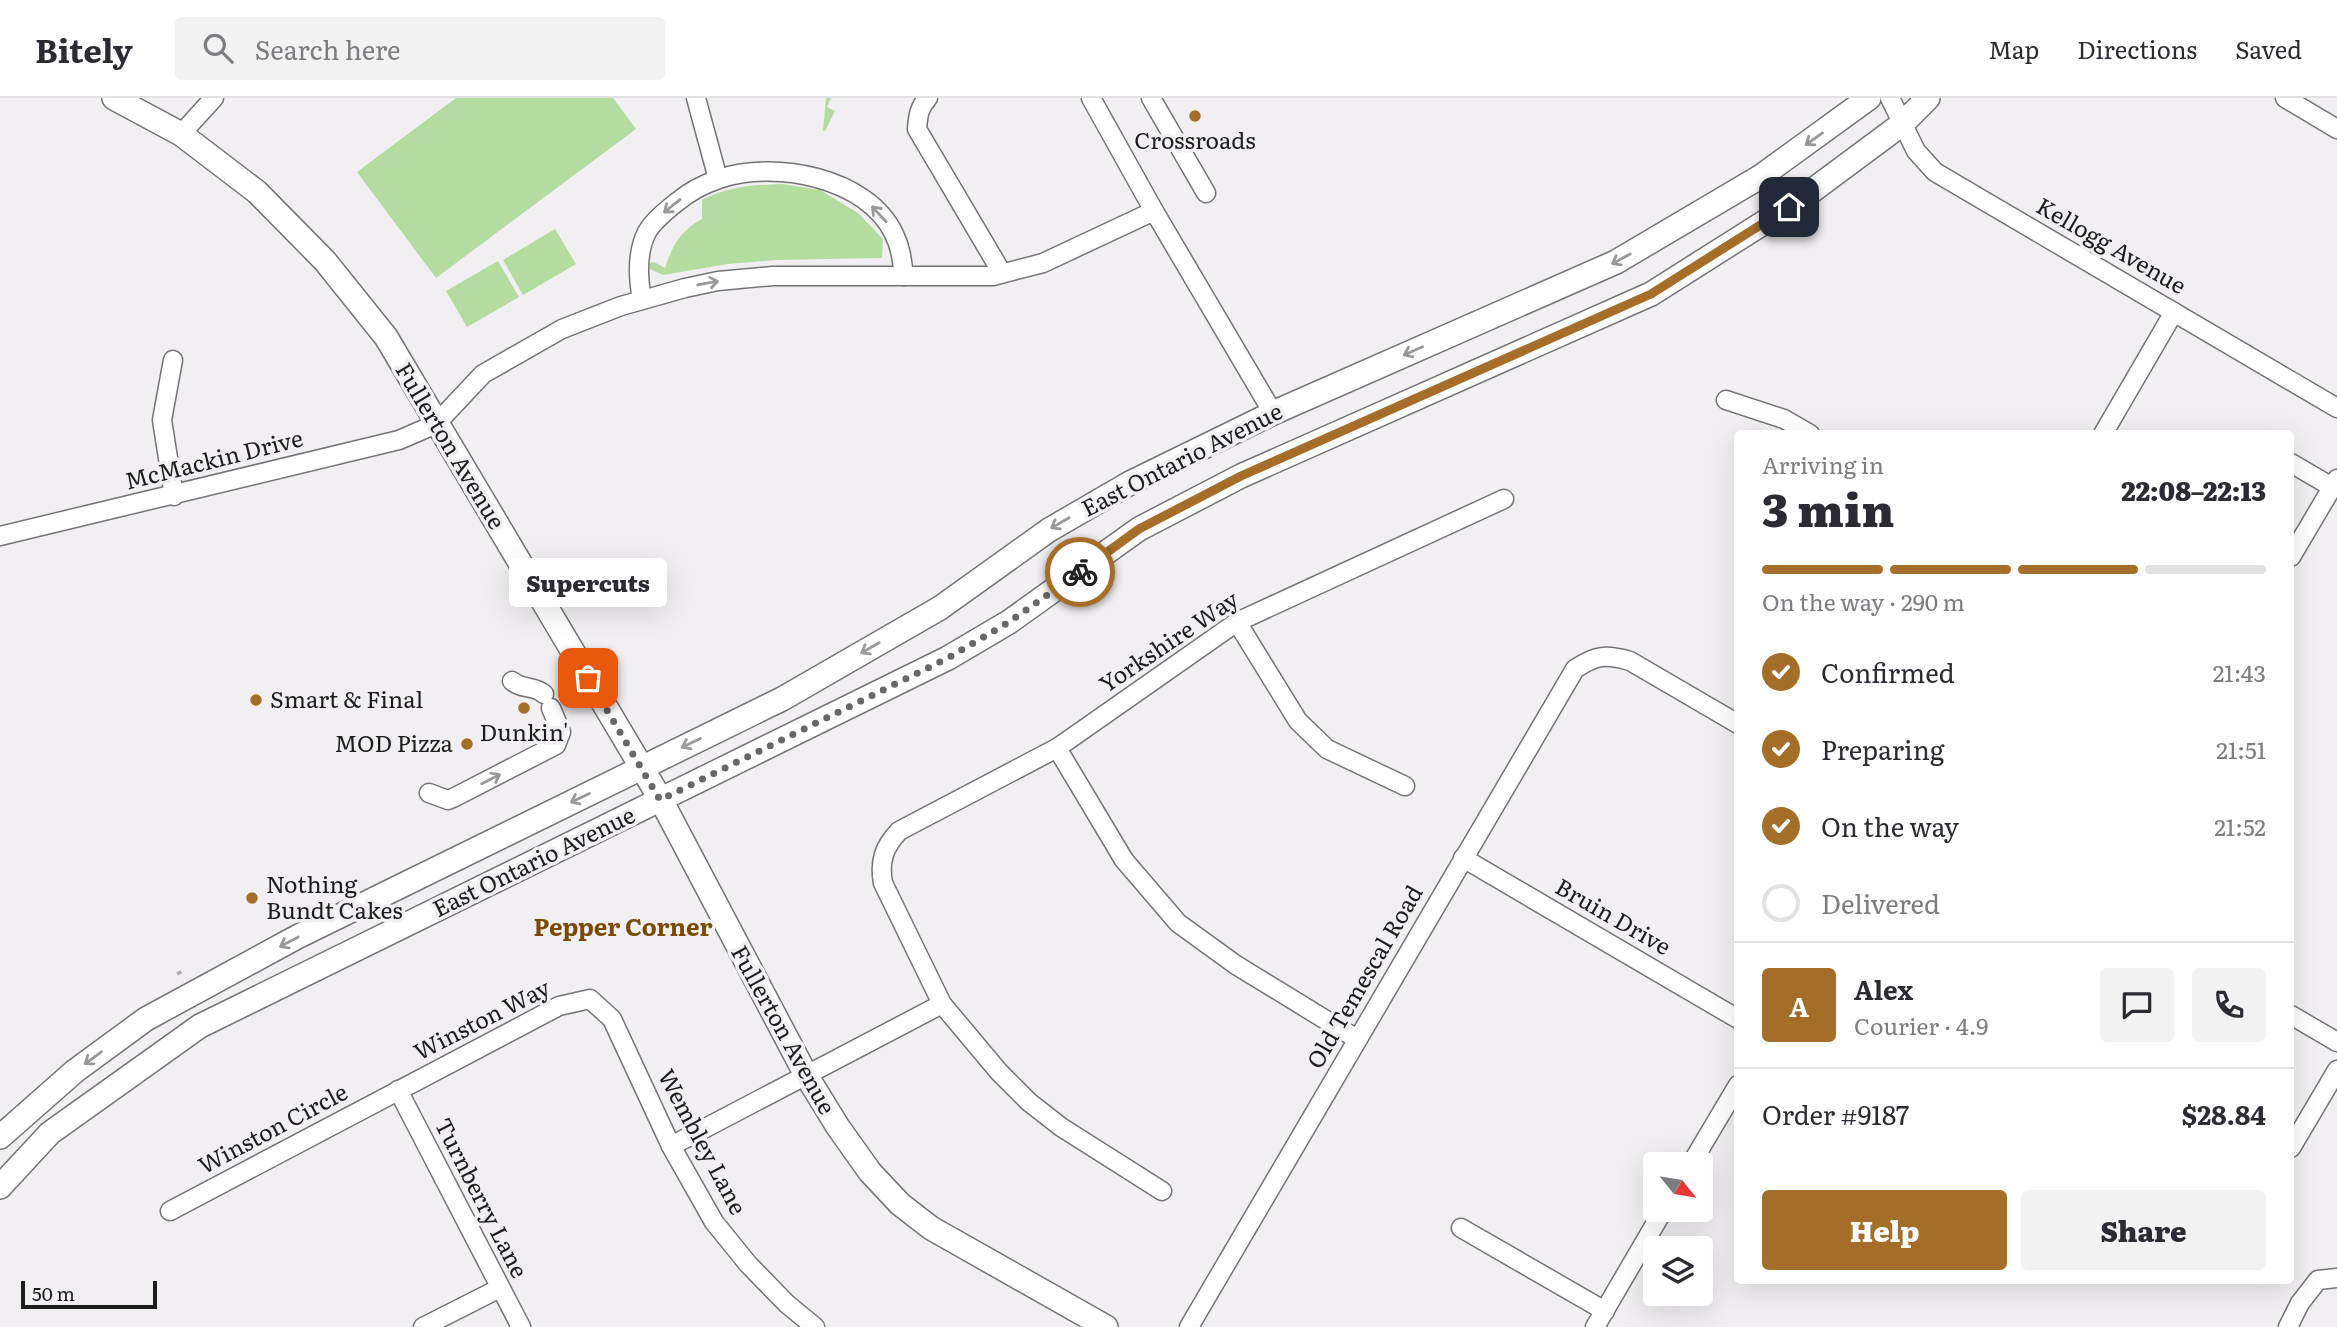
<!DOCTYPE html>
<html lang="en">
<head>
<meta charset="utf-8">
<style>
  :root { --surface:#fff; --page:#f2f2f3; --text:#2b2b33; --muted:#7c7c81; --line:#e1e1e2; --accent:#a46e29 }
  body { margin:0; font-family:Literata,serif; background:var(--page); color:var(--text); height:100vh; display:flex; flex-direction:column; font-size:26px; white-space:nowrap }
  * { box-sizing:border-box; margin:0 }
  p { font-size:23px; color:var(--muted) }
  .icon { flex:none; width:38px; height:38px; fill:none; stroke:currentColor; stroke-width:2; stroke-linecap:round; stroke-linejoin:round }
  .map { position:relative; flex:1; overflow:hidden }
  .details { position:absolute; left:1734px; top:332px; width:560px; height:854px; display:flex; flex-direction:column; background:var(--surface); border-radius:7px; box-shadow:0 7px 28px #0002 }
  .details>* { flex:none }
  .needle { width:46px; rotate:120deg }
  .buttons { position:absolute; left:1643px; top:1054px; display:grid; gap:14px }
  .buttons a { display:grid; place-items:center; width:70px; height:70px; border-radius:7px; background:var(--surface); box-shadow:0 7px 28px #0002; font-size:35px }
  .scale { position:absolute; left:21px; bottom:18px; width:136px; box-sizing:border-box; padding-left:7px; border:4px solid #1d1d1e; border-top:0; font-size:19px; line-height:24px; white-space:nowrap; color:#1d1d1e; -webkit-text-stroke:5px #f1eff2; paint-order:stroke }
  .pin { position:absolute; display:grid; place-items:center; width:60px; height:60px; color:#fff; margin:-30px; border-radius:14px; box-shadow:0 4px 10px #0006 }
  .courier { position:absolute; display:grid; place-items:center; width:70px; height:70px; margin:-35px; border:5px solid #a46e29; border-radius:50%; background:#fff; color:#222; box-shadow:0 2px 9px #0007 }
  .bubble { position:absolute; height:49px; border-radius:7px; background:var(--surface); box-shadow:0 7px 28px #0002; font-size:23px; font-weight:800; line-height:49px; text-align:center }
  .summary em { font-style:normal; font-weight:800 }
  .summary div { display:flex; flex-direction:column-reverse }
  .summary { display:flex; align-items:center; justify-content:space-between; height:119px; padding:0 28px }
  h1 { font-size:46px; font-weight:800; line-height:52px }
  .bar { display:grid; grid-template-columns:repeat(4,1fr); gap:10px 7px; align-content:center; height:84px; padding:0 28px }
  .bar i { height:9px; border-radius:5px; background:var(--line) }
  .bar .current { background:var(--accent) }
  .bar p { grid-column:span 4 }
  .line { display:flex; align-items:center; gap:18px; padding:0 28px; border-top:2px solid var(--line) }
  .line div { flex:1 }
  .round { display:grid; place-items:center; flex:none; width:74px; height:74px; border-radius:7px; background:var(--page) }
  ol { padding:0 28px; list-style:none }
  li { display:flex; align-items:center; gap:21px; height:77px }
  li p { margin-inline-start:auto }
  li .icon { padding:7px; border-radius:50%; background:var(--accent); color:#fff; stroke-width:4 }
  li:last-child { color:var(--muted) }
  li i { width:38px; height:38px; border:4px solid var(--line); border-radius:50% }
  .button { display:flex; gap:14px; margin-top:auto; padding:14px 28px }
  .button a { flex:1; height:80px; border-radius:7px; background:var(--accent); color:#fff; font-size:28px; font-weight:800; line-height:80px; text-align:center }
  .button a+a { background:var(--page); color:var(--text) }
  header { display:flex; align-items:center; gap:42px; box-sizing:border-box; height:98px; padding:0 35px; background:var(--surface); border-bottom:2px solid var(--line) }
  header strong { font-size:33px }
  nav { display:flex; gap:38px; margin-inline-start:auto; font-size:24px }
  .search { width:490px; height:63px; background:var(--page); display:flex; align-items:center; gap:18px; box-sizing:border-box; padding:0 24px; border-radius:7px; color:var(--muted); font-size:26px }
  .map>svg:first-child { display:block }
</style>
</head>
<body>
<header>
<strong>Bitely</strong>
<div class="search"><svg class="icon" aria-label="search" viewBox="0 0 24 24"><circle cx="10" cy="10" r="6"/><path d="M15 15l6 6"/></svg>Search here</div>
<nav><a>Map</a><a>Directions</a><a>Saved</a></nav>
</header>
<div class="map">
<svg width="2337" height="1229" viewBox="0 0 2337 1229">
  <rect width="100%" height="100%" fill="#f1eff2"/>
  <g fill="#b3dc9e">
    <path d="M456,0H613L636,31L436,180L357,74Z"/>
    <path d="M826,0H831L827,9L835,13L825,33H823Z"/>
    <path d="M782,86L820,92L858,115L883,141L882,160L776,162L728,166L663,177L650,171L649,165L654,164L665,170C672,148 681,132 702,121V102C728,88 753,87 782,86Z"/>
    <path d="M555,131L576,166L523,197L503,162Z"/>
    <path d="M498,163L519,199L467,229L446,193Z"/>
  </g>
  <g fill="none" stroke-linecap="round" stroke-linejoin="round">
    <g stroke="#747375" stroke-width="21">
      <g id="minor">
        <path d="M696,0L718,81"/>
        <path d="M928,0C919,9 918,18 917,31L1002,175"/>
        <path d="M1091,0L1154,113"/>
        <path d="M1151,0L1206,95"/>
        <path d="M1890,0L1916,53L1935,74L2337,310"/>
        <path d="M2285,0L2337,31"/>
        <path d="M181,36L214,0"/>
        <path d="M642,202C638,180 636,155 647,134C654,122 667,112 677,104C689,94 704,86 719,81C774,62 867,79 894,136C901,150 902,163 904,178"/>
        <path d="M173,262L162,322L174,398"/>
        <path d="M1726,302L1784,321L1810,336"/>
        <path d="M2103,336L2174,214"/>
        <path d="M2291,365L2332,389"/>
        <path d="M0,438L399,342L436,326L483,276L562,231L621,208L685,190L718,183L773,178H993L1043,165L1154,113L1273,315"/>
        <path d="M2291,459L2337,381"/>
        <path d="M1237,524L1298,623L1327,651L1405,688"/>
        <path d="M512,583C522,592 534,587 544,596"/>
        <path d="M1057,650L1124,762L1178,825L1236,867L1357,941"/>
        <path d="M429,695L448,702L453,700L556,647L561,634L551,610"/>
        <path d="M1463,760L1738,921"/>
        <path d="M2291,917L2337,944"/>
        <path d="M398,992L521,1229"/>
        <path d="M671,1048L942,906"/>
        <path d="M2291,1050L2337,972"/>
        <path d="M1691,1066L1738,987"/>
        <path d="M1162,1093L1061,1029L1029,1004L999,974L942,906L883,785C879,763 884,749 899,733L1057,650L1237,524L1504,401"/>
        <path d="M170,1113L559,908L590,901L612,921L671,1048L714,1124L748,1166L787,1206L815,1229"/>
        <path d="M1461,1130L1605,1213"/>
        <path d="M423,1229L500,1190"/>
        <path d="M1189,1229L1575,571C1596,557 1606,556 1630,563L1738,626"/>
        <path d="M1595,1229L1664,1111"/>
        <path d="M2288,1229L2300,1205L2318,1182L2337,1180"/>
      </g>
    </g>
    <g stroke="#747375" stroke-width="26">
      <g id="major">
        <path d="M114,0L181,36L257,94L325,163L386,239L661,702L806,977L838,1029L870,1074L900,1106L931,1130L1106,1229"/>
        <path d="M0,1039L75,973L146,921L297,839L782,601L940,510L1049,432L1130,385L1273,315L1616,164L1760,79L1869,0"/>
        <path d="M0,1089L50,1035L200,928L948,560L1009,524L1139,431L1241,378L1651,196L1801,101L1902,26L1928,0"/>
      </g>
    </g>
    <path stroke="#adacae" stroke-width="3.5" stroke-dasharray="5 5" stroke-linecap="butt" d="M177,876L185,872"/>
    <use href="#minor" stroke="#fff" stroke-width="18"/>
    <use href="#major" stroke="#fff" stroke-width="23"/>
  </g>
  <defs><path id="oneway-shaft" d="M-6 0H5M1.5-3L5.5 0L1.5 3" fill="none" stroke-width="1.6" stroke-linecap="round" stroke-linejoin="round" transform="scale(1.75)"/></defs>
  <g stroke="#99999a">
    <use href="#oneway-shaft" transform="translate(1814 41) rotate(145)"/>
    <use href="#oneway-shaft" transform="translate(672 108) rotate(141)"/>
    <use href="#oneway-shaft" transform="translate(879 116) rotate(-133)"/>
    <use href="#oneway-shaft" transform="translate(1621 161) rotate(151)"/>
    <use href="#oneway-shaft" transform="translate(708 185) rotate(-10)"/>
    <use href="#oneway-shaft" transform="translate(1413 253) rotate(156)"/>
    <use href="#oneway-shaft" transform="translate(1060 425) rotate(150)"/>
    <use href="#oneway-shaft" transform="translate(870 550) rotate(150)"/>
    <use href="#oneway-shaft" transform="translate(691 645) rotate(154)"/>
    <use href="#oneway-shaft" transform="translate(491 681) rotate(-27)"/>
    <use href="#oneway-shaft" transform="translate(580 700) rotate(154)"/>
    <use href="#oneway-shaft" transform="translate(289 844) rotate(152)"/>
    <use href="#oneway-shaft" transform="translate(93 960) rotate(144)"/>
  </g>
  <g fill="none" stroke-linecap="round" stroke-linejoin="round">
    <path stroke="#676668" stroke-width="7" stroke-dasharray="0 12.6" d="M588,580L660,702L948,560L1009,524L1080,474"/>
    <path stroke="#a46e29" stroke-width="9" d="M1080,474L1139,431L1241,378L1651,196L1789,109"/>
  </g>
  <g fill="#a46e29" stroke="#f1eff2" stroke-width="2.5">
    <circle cx="1195" cy="18" r="7"/>
    <circle cx="256" cy="602" r="7"/>
    <circle cx="524" cy="610" r="7"/>
    <circle cx="467" cy="646" r="7"/>
    <circle cx="252" cy="800" r="7"/>
  </g>
  <g text-anchor="middle" stroke-width="7" stroke-linejoin="round" paint-order="stroke">
    <g font-size="23" fill="#1d1d1e" stroke="#f1eff2">
      <text x="1195" y="51">Crossroads</text>
      <text x="270" y="610" text-anchor="start">Smart &amp; Final</text>
      <text x="524" y="643">Dunkin'</text>
      <text x="453" y="654" text-anchor="end">MOD Pizza</text>
      <text x="266" y="795" text-anchor="start">Nothing<tspan x="266" dy="26">Bundt Cakes</tspan></text>
    </g>
    <g font-size="23" fill="#1d1d1e" stroke="#f1eff2">
      <text transform="translate(2111 148) rotate(30)" y="8">Kellogg Avenue</text>
      <text transform="translate(450 348) rotate(59)" y="8">Fullerton Avenue</text>
      <text transform="translate(214 362) rotate(-14)" y="8">McMackin Drive</text>
      <text transform="translate(1182 362) rotate(-27)" y="8">East Ontario Avenue</text>
      <text transform="translate(1169 544) rotate(-34)" y="8">Yorkshire Way</text>
      <text transform="translate(534 764) rotate(-26)" y="8">East Ontario Avenue</text>
      <text transform="translate(1613 819) rotate(30)" y="8">Bruin Drive</text>
      <text transform="translate(1365 879) rotate(-60)" y="8">Old Temescal Road</text>
      <text transform="translate(482 922) rotate(-27)" y="8">Winston Way</text>
      <text transform="translate(783 932) rotate(61)" y="8">Fullerton Avenue</text>
      <text transform="translate(273 1031) rotate(-28)" y="8">Winston Circle</text>
      <text transform="translate(702 1044) rotate(62)" y="8">Wembley Lane</text>
      <text transform="translate(481 1100) rotate(63)" y="8">Turnberry Lane</text>
    </g>
    <g font-size="24" font-weight="bold" fill="#7a4a00" stroke="#f1eff2">
      <text x="623" y="838">Pepper Corner</text>
    </g>
  </g>
</svg>
<div class="buttons">
<a><svg class="needle" viewBox="-14 -14 28 28"><path d="M0-13l5 13h-10z" fill="#e53935"/><path d="M0 13l5-13h-10z" fill="#7c7c81"/></svg></a>
<a><svg class="icon" aria-label="layers" viewBox="0 0 24 24"><path d="M12 4l9 5-9 5-9-5zM3 14l9 5 9-5"/></svg></a>
</div>
<div class="scale">50 m</div>
<div class="pin" style="left:588px;top:580px;background:#ea580c"><svg class="icon" aria-label="bag" viewBox="0 0 24 24"><path d="M5 8h14l-1 12H6zM9 8a3 3 0 0 1 6 0"/></svg></div>
<div class="pin" style="left:1789px;top:109px;background:#1f2937"><svg class="icon" aria-label="home" viewBox="0 0 24 24"><path d="M3 11l9-7 9 7M6 9v11h12V9"/></svg></div>
<div class="courier" style="left:1080px;top:474px"><svg class="icon" aria-label="bike" viewBox="0 0 24 24"><circle cx="6" cy="16" r="4"/><circle cx="18" cy="16" r="4"/><path d="M6 16l4-8h5l3 8M10 8l3 8H6M13 5h3"/></svg></div>
<div class="bubble" style="left:509px;top:460px;width:158px">Supercuts</div>
<section class="details">
<div class="summary"><div><h1>3 min</h1><p>Arriving in</p></div><em>22:08–22:13</em></div>
<div class="bar"><i class="current"></i><i class="current"></i><i class="current"></i><i></i><p>On the way · 290 m</p></div>
<ol>
<li><svg class="icon" aria-label="check" viewBox="0 0 24 24"><path d="M5 12l5 5 9-10"/></svg>Confirmed<p>21:43</p></li>
<li><svg class="icon" aria-label="check" viewBox="0 0 24 24"><path d="M5 12l5 5 9-10"/></svg>Preparing<p>21:51</p></li>
<li><svg class="icon" aria-label="check" viewBox="0 0 24 24"><path d="M5 12l5 5 9-10"/></svg>On the way<p>21:52</p></li>
<li><i></i>Delivered</li>
</ol>
<div class="line" style="height:126px"><b class="round" style="background:var(--accent);color:#fff">A</b><div><b>Alex</b><p>Courier · 4.9</p></div><a class="round"><svg class="icon" aria-label="chat" viewBox="0 0 24 24"><path d="M4 5h16v11H9l-5 4z"/></svg></a><a class="round"><svg class="icon" aria-label="phone" viewBox="0 0 24 24"><path d="M5 4h4l2 5-3 2q2 4 5 5l2-3 5 2v4C11 20 4 13 5 4z"/></svg></a></div>
<div class="line" style="height:91px"><div>Order #9187</div><b>$28.84</b></div>
<div class="button"><a>Help</a><a>Share</a></div>
</section>
</div>
</body>
</html>
